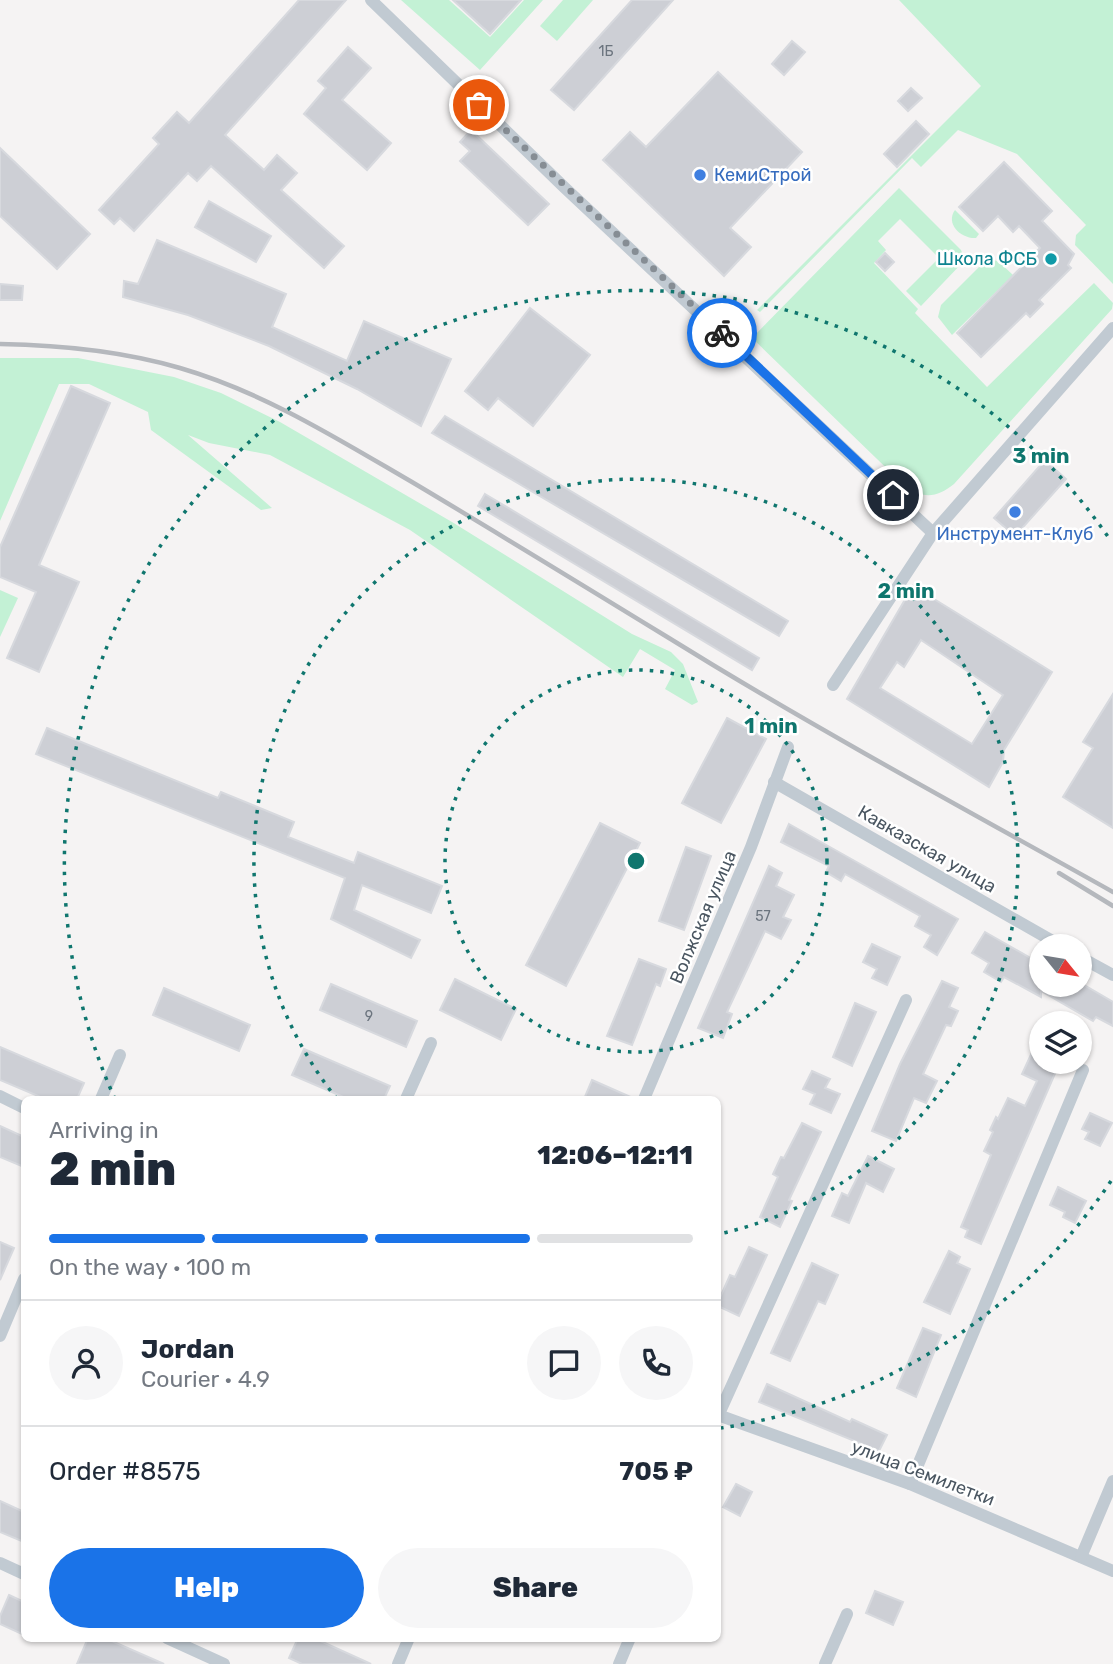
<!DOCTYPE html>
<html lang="en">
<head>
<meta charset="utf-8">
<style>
  :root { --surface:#fff; --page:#f6f6f7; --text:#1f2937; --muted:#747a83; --line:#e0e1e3; --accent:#1a73e8 }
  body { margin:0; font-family:Rubik,sans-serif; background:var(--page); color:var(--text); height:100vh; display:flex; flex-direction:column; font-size:26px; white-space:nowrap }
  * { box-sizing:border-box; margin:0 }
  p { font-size:23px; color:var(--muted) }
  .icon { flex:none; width:38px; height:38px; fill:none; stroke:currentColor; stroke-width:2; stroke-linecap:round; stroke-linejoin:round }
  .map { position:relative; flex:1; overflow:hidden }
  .side { position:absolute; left:21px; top:1096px; width:700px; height:546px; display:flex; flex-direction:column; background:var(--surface); border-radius:10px; box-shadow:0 2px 5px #0004 }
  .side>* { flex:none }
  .needle { width:46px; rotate:120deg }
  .tools { position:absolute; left:1029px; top:934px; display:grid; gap:14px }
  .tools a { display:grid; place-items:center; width:63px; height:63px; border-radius:50%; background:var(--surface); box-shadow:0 2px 5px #0004; font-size:35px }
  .pin { position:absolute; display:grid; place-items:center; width:60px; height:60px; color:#fff; margin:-30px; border:4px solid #fff; border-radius:50%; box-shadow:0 2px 7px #0007 }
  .courier { position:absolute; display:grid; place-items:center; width:70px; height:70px; margin:-35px; border:5px solid #1a73e8; border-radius:50%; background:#fff; color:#222; box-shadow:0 2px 9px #0007 }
  .headline em { font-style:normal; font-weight:800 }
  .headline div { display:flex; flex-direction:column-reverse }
  .headline { display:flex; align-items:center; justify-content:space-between; height:119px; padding:0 28px }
  h1 { font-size:46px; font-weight:800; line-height:52px }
  .bar { display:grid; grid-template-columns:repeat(4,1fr); gap:10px 7px; align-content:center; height:84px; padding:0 28px }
  .bar i { height:9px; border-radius:5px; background:var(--line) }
  .bar .selected { background:var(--accent) }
  .bar p { grid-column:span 4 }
  .line { display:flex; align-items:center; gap:18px; padding:0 28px; border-top:2px solid var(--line) }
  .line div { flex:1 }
  .round { display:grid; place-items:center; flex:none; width:74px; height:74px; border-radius:37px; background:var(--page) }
  .cta { display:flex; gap:14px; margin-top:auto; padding:14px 28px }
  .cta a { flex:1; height:80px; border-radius:42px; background:var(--accent); color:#fff; font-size:28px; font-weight:800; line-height:80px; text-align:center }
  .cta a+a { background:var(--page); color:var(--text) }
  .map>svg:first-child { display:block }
</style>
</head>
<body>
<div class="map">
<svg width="1113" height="1664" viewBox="0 0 1113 1664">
  <rect width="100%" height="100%" fill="#f5f3f3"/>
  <g fill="#c3f1d5">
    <path d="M401,0H449L490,37L524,0H543L480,70Z"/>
    <path d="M563,0H593L557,41L540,26Z"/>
    <path d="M899,0H1113V284L1075,245L1076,235L1086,225L1017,154L958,130L921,167L912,158L760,312L757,310L981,86Z"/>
    <path d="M899,188L961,250L965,260L921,306L906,291L939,258L900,219L878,241L886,250L874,263L918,309L915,313L987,387L1094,283L1113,303L1112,309L954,484C938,497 925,499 907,488L752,338Z"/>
    <path d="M955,210L979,234L976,238C961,239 945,224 955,210Z"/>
    <path d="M992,259L999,262L1013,275L952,335L938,317L941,305L984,262Z"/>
    <path d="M0,358H78L174,377L221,393L280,422L452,522L632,634L671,652L683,664L698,702L692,705L665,689L675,670L640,649L623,677L410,530L270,455L209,443L188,435L272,508L261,510L151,430L148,412L89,384H59L0,521Z"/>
    <path d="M0,590L18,598L0,637Z"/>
  </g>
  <g fill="#cdcfd5" stroke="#d7d9de" stroke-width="2" fill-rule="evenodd">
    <path d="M299,0H346L225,135L264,170L277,155L297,173L281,190L344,246L324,268L211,166L197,181L188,173L134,231L120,218L114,224L99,210L159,144L153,138L177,112L189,123Z"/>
    <path d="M453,0H521L490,34Z"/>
    <path d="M632,0H673L574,110L551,90Z"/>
    <path d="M792,41L805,52L784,75L772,64Z"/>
    <path d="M348,47L371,68L342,100L391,143L367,170L304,114L326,88L318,81Z"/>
    <path d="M718,72L802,152L730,228L751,247L724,276L603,160L630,132L646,147Z"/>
    <path d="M911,88L922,98L908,111L898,101Z"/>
    <path d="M916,121L929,134L897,167L884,154Z"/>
    <path d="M471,130L549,204L528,225L460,161L470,151L460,142Z"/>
    <path d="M0,148L90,234L57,269L0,216Z"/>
    <path d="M1004,162L1052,211L1042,221L1074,254L1068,265L1071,268L1039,300L1043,304L1030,317L1026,313L981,357L957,333L1040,248L1019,226L1013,232L998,216L983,231L959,207Z"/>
    <path d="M209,201L271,236L256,262L195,227Z"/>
    <path d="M157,240L286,294L272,327L347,361L364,321L451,359L421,426L357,389L269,346L188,315L123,297L124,281L138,284Z"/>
    <path d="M885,253L894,262L885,271L876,262Z"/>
    <path d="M0,284L23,286L22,300H0Z"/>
    <path d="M530,308L590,355L533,426L498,398L488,410L465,391Z"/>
    <path d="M71,386L110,403L39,565L79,582L39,672L7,658L36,592L0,577V547Z"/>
    <path d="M445,416L788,621L779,636L432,433Z"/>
    <path d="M1045,460L1066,479L1015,536L994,518Z"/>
    <path d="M485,494L759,658L752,670L478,506Z"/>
    <path d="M913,586L1052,672L1004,750L1003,762L989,787L847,699ZM921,640L1003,695L972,744L880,688L897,662L904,667Z"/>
    <path d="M1113,694V828L1063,797L1093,748L1083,742Z"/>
    <path d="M727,718L766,739L721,823L682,803Z"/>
    <path d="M47,728L218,798L221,792L294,822L288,837L354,863L358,852L442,886L431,913L362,885L354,910L420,940L411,958L331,919L345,878L36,754Z"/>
    <path d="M600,823L640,843L566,986L526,965Z"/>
    <path d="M789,824L958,919L937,955L924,947L931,935L915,926L920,916L845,874L841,881L826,872L829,866L781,842Z"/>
    <path d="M686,847L711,856L684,930L659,921Z"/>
    <path d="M769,866L782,873L776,886L794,895L783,917L791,920L781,939L765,931L727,1012L732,1014L723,1038L698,1028Z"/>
    <path d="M985,932L1041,964V985H1084L1113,1002V1026L1096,1017L1093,1021L1041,991V997L1004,977L1001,982L984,972L989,963L972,953Z"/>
    <path d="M872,944L900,957L887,985L872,978L877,969L863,962Z"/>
    <path d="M639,959L666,969L660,986L656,984L632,1045L607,1036Z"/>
    <path d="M455,979L516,1009L501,1040L440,1010Z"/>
    <path d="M942,981L958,988L949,1007L958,1011L951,1026L946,1025L923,1074L937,1081L926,1103L914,1098L896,1141L872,1131L900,1064Z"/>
    <path d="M331,984L417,1021L406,1047L320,1010Z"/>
    <path d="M164,988L250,1025L239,1051L153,1015Z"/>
    <path d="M855,1003L876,1012L852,1066L833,1057Z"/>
    <path d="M1041,1033V1062H1060L981,1244L965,1237L968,1230L961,1227L991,1155L984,1151L993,1132L990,1130L996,1117L998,1119L1008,1098L1025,1106L1037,1081L1022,1074Z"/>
    <path d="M0,1047L84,1083L77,1099H45L0,1080Z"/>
    <path d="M304,1049L390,1086L384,1099H348L292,1075Z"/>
    <path d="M812,1071L830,1079L825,1088L840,1094L831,1113L810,1104L815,1094L803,1089Z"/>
    <path d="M592,1080L635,1099H584Z"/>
    <path d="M1090,1113L1112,1123L1100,1146L1085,1139L1089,1132L1082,1129Z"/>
    <path d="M802,1123L821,1132L789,1200L792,1201L780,1227L760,1217L778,1177L773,1174L781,1157L784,1158Z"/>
    <path d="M0,1126L24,1137V1167L0,1157Z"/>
    <path d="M868,1156L894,1169L883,1192L866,1183L849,1223L832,1216L842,1193L848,1196Z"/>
    <path d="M1058,1187L1086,1201L1075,1223L1063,1217L1065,1212L1050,1205Z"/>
    <path d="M0,1242L14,1248L0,1280Z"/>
    <path d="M749,1247L767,1255L739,1316L718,1306V1302L730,1275L735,1277Z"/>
    <path d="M949,1251L960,1257L957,1263L970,1269L950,1314L924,1302Z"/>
    <path d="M812,1263L838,1275L825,1304L818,1301L790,1361L771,1353Z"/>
    <path d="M923,1328L941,1335L916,1397L897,1388Z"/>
    <path d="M767,1384L850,1422L852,1419L887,1435L879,1451L759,1402Z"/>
    <path d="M736,1484L752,1492L740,1516L723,1507Z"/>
    <path d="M0,1501L24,1512V1542L0,1532Z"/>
    <path d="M875,1591L903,1602L893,1625L866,1613Z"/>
    <path d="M9,1595L24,1602V1635L0,1624V1616Z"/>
    <path d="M88,1638H105L164,1664H77Z"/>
    <path d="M298,1638H314L371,1664H302L289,1658Z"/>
  </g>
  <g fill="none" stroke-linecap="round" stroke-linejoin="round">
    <g stroke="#c1cad2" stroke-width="12">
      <path d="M371,0L565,188L933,533"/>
      <path d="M833,685L933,533L1113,328"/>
      <path d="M774,782L1063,947"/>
      <path d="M1080,957L1113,975"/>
      <path d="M0,1096L24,1108"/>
      <path d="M101,1099L120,1055"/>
      <path d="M406,1099L431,1043"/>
      <path d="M644,1099L751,847L788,747"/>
      <path d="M0,1336L24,1279"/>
      <path d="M718,1415L910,1484L1113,1571"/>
      <path d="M718,1416L906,1000"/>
      <path d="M910,1484L1083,1070"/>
      <path d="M1081,1557L1113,1481"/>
      <path d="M0,1563L24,1574"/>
      <path d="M167,1638L224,1664"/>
      <path d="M398,1664L409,1638"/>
      <path d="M619,1664L630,1638"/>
      <path d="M825,1664L847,1614"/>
    </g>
    <g stroke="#b5b8bd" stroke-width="4.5">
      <path d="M0,344C61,345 122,351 180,368C266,393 341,441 417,485C516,544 615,605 713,665C844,744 979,817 1113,892"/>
      <path d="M1059,873L1113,906"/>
    </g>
  </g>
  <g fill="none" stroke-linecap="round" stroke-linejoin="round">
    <path stroke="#868d94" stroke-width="7" stroke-dasharray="0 12.6" d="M479,105L722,333"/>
    <path stroke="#1a73e8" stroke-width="9" d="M722,333L893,495"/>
  </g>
  <g fill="none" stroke="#0f766e" stroke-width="3.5" stroke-dasharray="3.5 7">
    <circle cx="636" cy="861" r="191"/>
    <path d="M337 1099A382 382 0 1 1 719 1234"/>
    <path d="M1111 1181A573 573 0 0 1 721 1428M115 1099A573 573 0 0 1 1111 541"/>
  </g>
  <g fill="#3f7fe0" stroke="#fff" stroke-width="2.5">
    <circle cx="700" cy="175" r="7"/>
    <circle cx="1015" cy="512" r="7"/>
  </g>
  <circle fill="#0f9aa8" stroke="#fff" stroke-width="2.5" cx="1051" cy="259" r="7"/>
  <g text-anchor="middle" stroke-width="5" stroke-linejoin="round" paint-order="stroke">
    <g font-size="14" fill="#6b747e">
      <text x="606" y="56">1Б</text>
      <text x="763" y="921">57</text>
      <text x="369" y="1021">9</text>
    </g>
    <g font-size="18" fill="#366cbe" stroke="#fff" text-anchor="start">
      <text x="714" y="181">КемиСтрой</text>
      <text x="1015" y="540" text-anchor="middle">Инструмент-Клуб</text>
    </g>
    <g font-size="18" fill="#0d838f" stroke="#fff" text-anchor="end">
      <text x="1037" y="265">Школа ФСБ</text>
    </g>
    <g font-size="18" fill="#4a5661" stroke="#fff">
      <text transform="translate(927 849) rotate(30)" y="6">Кавказская улица</text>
      <text transform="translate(703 917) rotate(-67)" y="6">Волжская улица</text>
      <text transform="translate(923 1473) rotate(21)" y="6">улица Семилетки</text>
    </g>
  </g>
  <circle cx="636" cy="861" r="10" fill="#0f766e" stroke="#fff" stroke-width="3.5"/>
  <g font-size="21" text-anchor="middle" font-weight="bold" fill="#0f766e" stroke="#fff" stroke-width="5" stroke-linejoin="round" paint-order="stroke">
    <text x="1041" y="463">3 min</text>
    <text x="906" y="598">2 min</text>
    <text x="771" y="733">1 min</text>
  </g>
</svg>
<div class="tools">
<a><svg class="needle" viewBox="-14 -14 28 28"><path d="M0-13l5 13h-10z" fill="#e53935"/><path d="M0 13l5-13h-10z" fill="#747a83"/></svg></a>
<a><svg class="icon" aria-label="layers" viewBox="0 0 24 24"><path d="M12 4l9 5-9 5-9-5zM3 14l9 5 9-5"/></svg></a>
</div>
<div class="pin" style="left:479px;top:105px;background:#ea580c"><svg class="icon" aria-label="bag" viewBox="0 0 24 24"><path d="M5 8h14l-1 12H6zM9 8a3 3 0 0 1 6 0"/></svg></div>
<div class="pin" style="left:893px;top:495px;background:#1f2937"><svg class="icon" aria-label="home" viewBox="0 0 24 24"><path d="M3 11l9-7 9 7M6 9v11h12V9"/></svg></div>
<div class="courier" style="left:722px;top:333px"><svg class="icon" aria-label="bike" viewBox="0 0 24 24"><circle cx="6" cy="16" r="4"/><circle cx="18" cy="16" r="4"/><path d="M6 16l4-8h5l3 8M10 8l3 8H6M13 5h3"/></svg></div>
<section class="side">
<div class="headline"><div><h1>2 min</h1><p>Arriving in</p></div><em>12:06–12:11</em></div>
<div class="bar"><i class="selected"></i><i class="selected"></i><i class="selected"></i><i></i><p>On the way · 100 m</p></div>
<div class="line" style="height:126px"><a class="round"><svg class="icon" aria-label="person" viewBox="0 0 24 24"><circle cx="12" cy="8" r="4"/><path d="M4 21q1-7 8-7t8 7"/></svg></a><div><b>Jordan</b><p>Courier · 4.9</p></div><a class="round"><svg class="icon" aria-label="chat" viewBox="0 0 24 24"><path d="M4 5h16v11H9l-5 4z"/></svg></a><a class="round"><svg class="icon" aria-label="phone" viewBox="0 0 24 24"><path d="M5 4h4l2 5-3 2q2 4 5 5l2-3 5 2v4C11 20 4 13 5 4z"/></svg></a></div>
<div class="line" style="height:91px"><div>Order #8575</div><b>705 ₽</b></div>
<div class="cta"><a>Help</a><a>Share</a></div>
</section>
</div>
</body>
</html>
